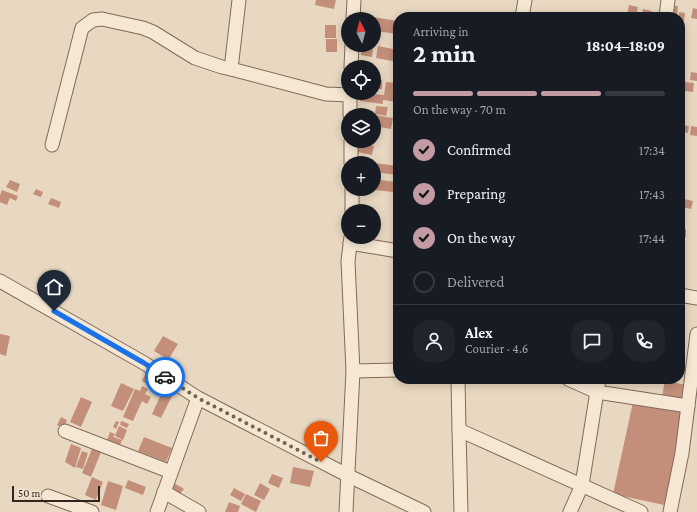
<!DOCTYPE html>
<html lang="en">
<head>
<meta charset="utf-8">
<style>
  :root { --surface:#171b24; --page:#20242c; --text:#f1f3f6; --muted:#9ea1a6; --line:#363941; --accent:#c39ba2 }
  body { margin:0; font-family:"Crimson Pro",serif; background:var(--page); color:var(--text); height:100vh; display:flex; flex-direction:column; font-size:15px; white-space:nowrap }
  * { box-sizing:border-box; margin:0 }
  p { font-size:13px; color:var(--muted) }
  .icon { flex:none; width:22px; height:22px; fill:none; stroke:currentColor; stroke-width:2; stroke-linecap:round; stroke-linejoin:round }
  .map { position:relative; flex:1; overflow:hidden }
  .panel { position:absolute; left:393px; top:12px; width:292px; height:372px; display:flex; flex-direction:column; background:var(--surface); border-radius:16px; box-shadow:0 2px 10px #0003 }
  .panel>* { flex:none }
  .needle { width:26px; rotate:354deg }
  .buttons { position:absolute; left:341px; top:12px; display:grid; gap:8px }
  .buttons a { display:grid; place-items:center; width:40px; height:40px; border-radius:50%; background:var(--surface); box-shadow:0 2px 10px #0003; font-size:20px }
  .scale { position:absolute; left:12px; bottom:10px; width:88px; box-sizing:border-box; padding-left:4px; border:2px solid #32251d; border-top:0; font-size:11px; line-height:14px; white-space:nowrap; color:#32251d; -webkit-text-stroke:3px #f1e3d0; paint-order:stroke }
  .pin { position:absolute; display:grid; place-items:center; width:34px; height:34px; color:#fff; margin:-41px -17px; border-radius:50% 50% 50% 0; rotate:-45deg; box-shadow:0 0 4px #0007 }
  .pin .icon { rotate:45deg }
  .courier { position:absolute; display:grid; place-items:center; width:40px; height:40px; margin:-20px; border:3px solid #1a73e8; border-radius:50%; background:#fff; color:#222; box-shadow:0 1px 5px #0007 }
  .headline em { font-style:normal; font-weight:700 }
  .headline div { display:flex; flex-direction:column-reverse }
  .headline { display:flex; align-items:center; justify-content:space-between; height:68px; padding:0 20px }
  h1 { font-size:26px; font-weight:700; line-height:30px }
  .bar { display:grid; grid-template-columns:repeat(4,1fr); gap:6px 4px; align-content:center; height:48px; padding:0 20px }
  .bar i { height:5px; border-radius:3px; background:var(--line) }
  .bar .current { background:var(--accent) }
  .bar p { grid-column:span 4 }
  .line { display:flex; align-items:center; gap:10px; padding:0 20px; border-top:1px solid var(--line) }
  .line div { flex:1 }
  .round { display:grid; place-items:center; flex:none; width:42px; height:42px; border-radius:16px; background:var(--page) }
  ol { padding:0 20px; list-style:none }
  li { display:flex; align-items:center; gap:12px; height:44px }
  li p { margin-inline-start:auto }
  li .icon { padding:4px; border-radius:50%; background:var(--accent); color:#111; stroke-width:4 }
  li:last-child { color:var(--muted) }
  li i { width:22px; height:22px; border:2px solid var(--line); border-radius:50% }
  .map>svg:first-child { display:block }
</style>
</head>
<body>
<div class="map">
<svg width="697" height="512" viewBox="0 0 697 512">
  <rect width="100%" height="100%" fill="#e9d8c1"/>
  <g fill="#c48f7a">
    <path d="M316,0H336L334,9L315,5Z"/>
    <path d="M629,5L638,7L636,17L627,15Z"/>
    <path d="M671,5L678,6L677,17H670Z"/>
    <path d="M693,8L697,9V19L691,18Z"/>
    <path d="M643,9L652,11L651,17L642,16Z"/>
    <path d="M679,12L685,13L684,21H680V17H679Z"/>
    <path d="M373,17L398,21V34L374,31Z"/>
    <rect x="325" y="25" width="11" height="13"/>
    <rect x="326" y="39" width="11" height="13"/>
    <path d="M378,46L398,50V62L376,58Z"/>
    <path d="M361,47L373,48L372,57L361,55Z"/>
    <path d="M680,70L684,71L682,79H680Z"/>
    <path d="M691,72L697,73V81L690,80Z"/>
    <rect x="374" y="80" width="8" height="9"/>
    <path d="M386,82L398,83V102L383,100V104L360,101L361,93L384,95Z"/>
    <path d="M685,82L694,83L693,92L685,91Z"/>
    <path d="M376,106L388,107L386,116L375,114Z"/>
    <path d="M374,115L393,118L391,129L374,126Z"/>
    <path d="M683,125L689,126L688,133L682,132Z"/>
    <path d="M691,126L697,127V136L690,135Z"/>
    <path d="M359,143L374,146L372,155L357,152Z"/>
    <path d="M374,163L398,166L397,175L374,172Z"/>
    <path d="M374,179L395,182L394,192L374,190Z"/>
    <path d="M10,180L20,184L17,192L6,187Z"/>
    <path d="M36,189L43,192L41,197L33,194Z"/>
    <path d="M2,190L18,196L16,201L10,198L7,205L0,202V195Z"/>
    <path d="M51,198L61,202L59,208L48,204Z"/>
    <path d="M684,199L693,201L691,209L682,207Z"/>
    <rect x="680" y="229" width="6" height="8"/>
    <path d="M0,334L10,336L6,356L0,354Z"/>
    <path d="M163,336L178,344L165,365L161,362L164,357L154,351Z"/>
    <path d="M148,369L156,373L150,385L142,381Z"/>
    <path d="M665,381L687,385L684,401L662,396Z"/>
    <path d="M121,383L134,389L123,411L111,406Z"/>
    <path d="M142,386L148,389L145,394L151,397L147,404L142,401L133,421L123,417L135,389L140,391Z"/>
    <path d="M163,390L173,394L161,418L152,414Z"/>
    <path d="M81,397L92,402L81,427L70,422Z"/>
    <path d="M633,402L685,413L664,505L613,494Z"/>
    <path d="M61,417L67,420L64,428L57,425Z"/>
    <path d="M116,421L119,422L116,429L113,427Z"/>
    <path d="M121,421L129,424L127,428L120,425Z"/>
    <path d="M119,426L127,430L123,440L115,436Z"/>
    <path d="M110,432L115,434L113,437L122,440L120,446L107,440Z"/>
    <path d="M144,437L172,448L166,462L138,451Z"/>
    <path d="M71,444L81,448L75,468L65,462Z"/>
    <path d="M92,449L101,452L91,477L82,473Z"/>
    <path d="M82,451L88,453L83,469L76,467Z"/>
    <path d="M293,467L314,471L310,487L290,483Z"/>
    <path d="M272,474L283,478L279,488L268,483Z"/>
    <path d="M92,477L103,482L96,500L85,495Z"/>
    <path d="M128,480L146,487L143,495L125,488Z"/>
    <path d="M108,481L123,486L116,510L101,505Z"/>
    <path d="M174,483L184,489L180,494L171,488Z"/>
    <path d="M260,483L270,489L264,500L254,495Z"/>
    <path d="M234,488L245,494L241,501L230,495Z"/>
    <path d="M246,494L261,501L256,512L241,504Z"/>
    <path d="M229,502L240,506L238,512H225Z"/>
  </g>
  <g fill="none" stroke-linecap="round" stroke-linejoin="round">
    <g stroke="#816a5a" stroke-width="15">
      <g id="minor">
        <path d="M239,0L231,69L326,94L350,95"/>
        <path d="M522,17L525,0"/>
        <path d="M666,17L668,0"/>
        <path d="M353,19L354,0"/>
        <path d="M351,67L352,45"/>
        <path d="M350,93V115"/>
        <path d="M351,141V163"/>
        <path d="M52,145L82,28L93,20L102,19L143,28L153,32L195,58L222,67L231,69"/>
        <path d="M352,189V211"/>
        <path d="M350,243L398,251"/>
        <path d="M0,281L144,363L198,398L349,476L424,512"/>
        <path d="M680,295L697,298"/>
        <path d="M353,371L398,370"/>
        <path d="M458,379L459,430"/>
        <path d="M568,379L597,392L688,406"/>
        <path d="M65,431L171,472"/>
        <path d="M164,492L199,512"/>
        <path d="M48,496L92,512"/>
        <path d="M157,512L198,398"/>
        <path d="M346,512L353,371L348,261L351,237"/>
        <path d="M461,512L459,430L641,512"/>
        <path d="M570,512L582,485L599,379"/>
        <path d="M670,512L682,453L697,334"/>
      </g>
    </g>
    <use href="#minor" stroke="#f5e7d3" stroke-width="13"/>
  </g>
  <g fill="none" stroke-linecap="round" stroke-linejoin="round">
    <path stroke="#726456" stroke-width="4" stroke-dasharray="0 7.2" d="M165,377L198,398L321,462"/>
    <path stroke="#1a73e8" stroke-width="5" d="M54,311L144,363L165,377"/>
  </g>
</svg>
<div class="buttons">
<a><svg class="needle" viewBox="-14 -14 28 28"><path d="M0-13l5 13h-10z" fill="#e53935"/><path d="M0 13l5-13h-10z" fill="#9ea1a6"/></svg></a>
<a><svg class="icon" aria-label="locate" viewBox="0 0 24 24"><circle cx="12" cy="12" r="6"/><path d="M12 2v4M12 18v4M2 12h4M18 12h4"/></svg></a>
<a><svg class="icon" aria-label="layers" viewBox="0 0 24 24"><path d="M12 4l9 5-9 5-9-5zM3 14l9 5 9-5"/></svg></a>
<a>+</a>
<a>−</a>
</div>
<div class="scale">50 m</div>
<div class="pin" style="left:321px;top:462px;background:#ea580c"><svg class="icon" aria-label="bag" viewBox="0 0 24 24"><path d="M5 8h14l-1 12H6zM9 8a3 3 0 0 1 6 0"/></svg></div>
<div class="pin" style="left:54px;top:311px;background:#1f2937"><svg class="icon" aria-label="home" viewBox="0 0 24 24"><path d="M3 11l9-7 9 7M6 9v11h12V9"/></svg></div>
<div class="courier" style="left:165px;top:377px"><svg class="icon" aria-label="car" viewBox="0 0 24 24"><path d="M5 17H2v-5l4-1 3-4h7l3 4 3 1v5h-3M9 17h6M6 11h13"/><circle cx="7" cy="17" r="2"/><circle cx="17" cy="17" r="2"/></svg></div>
<section class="panel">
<div class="headline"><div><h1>2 min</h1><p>Arriving in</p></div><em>18:04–18:09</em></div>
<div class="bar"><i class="current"></i><i class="current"></i><i class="current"></i><i></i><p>On the way · 70 m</p></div>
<ol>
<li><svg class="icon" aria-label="check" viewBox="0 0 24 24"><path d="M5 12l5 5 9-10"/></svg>Confirmed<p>17:34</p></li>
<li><svg class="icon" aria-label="check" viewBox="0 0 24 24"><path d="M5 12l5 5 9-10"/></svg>Preparing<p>17:43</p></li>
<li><svg class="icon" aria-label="check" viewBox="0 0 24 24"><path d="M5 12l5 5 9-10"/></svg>On the way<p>17:44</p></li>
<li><i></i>Delivered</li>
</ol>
<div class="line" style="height:72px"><a class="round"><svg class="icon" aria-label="person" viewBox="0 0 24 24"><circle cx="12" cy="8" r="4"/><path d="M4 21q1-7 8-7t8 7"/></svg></a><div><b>Alex</b><p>Courier · 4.6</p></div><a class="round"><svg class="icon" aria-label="chat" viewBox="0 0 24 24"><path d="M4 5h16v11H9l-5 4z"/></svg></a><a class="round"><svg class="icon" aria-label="phone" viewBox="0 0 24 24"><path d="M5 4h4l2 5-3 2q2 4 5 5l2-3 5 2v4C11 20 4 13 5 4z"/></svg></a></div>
</section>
</div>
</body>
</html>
